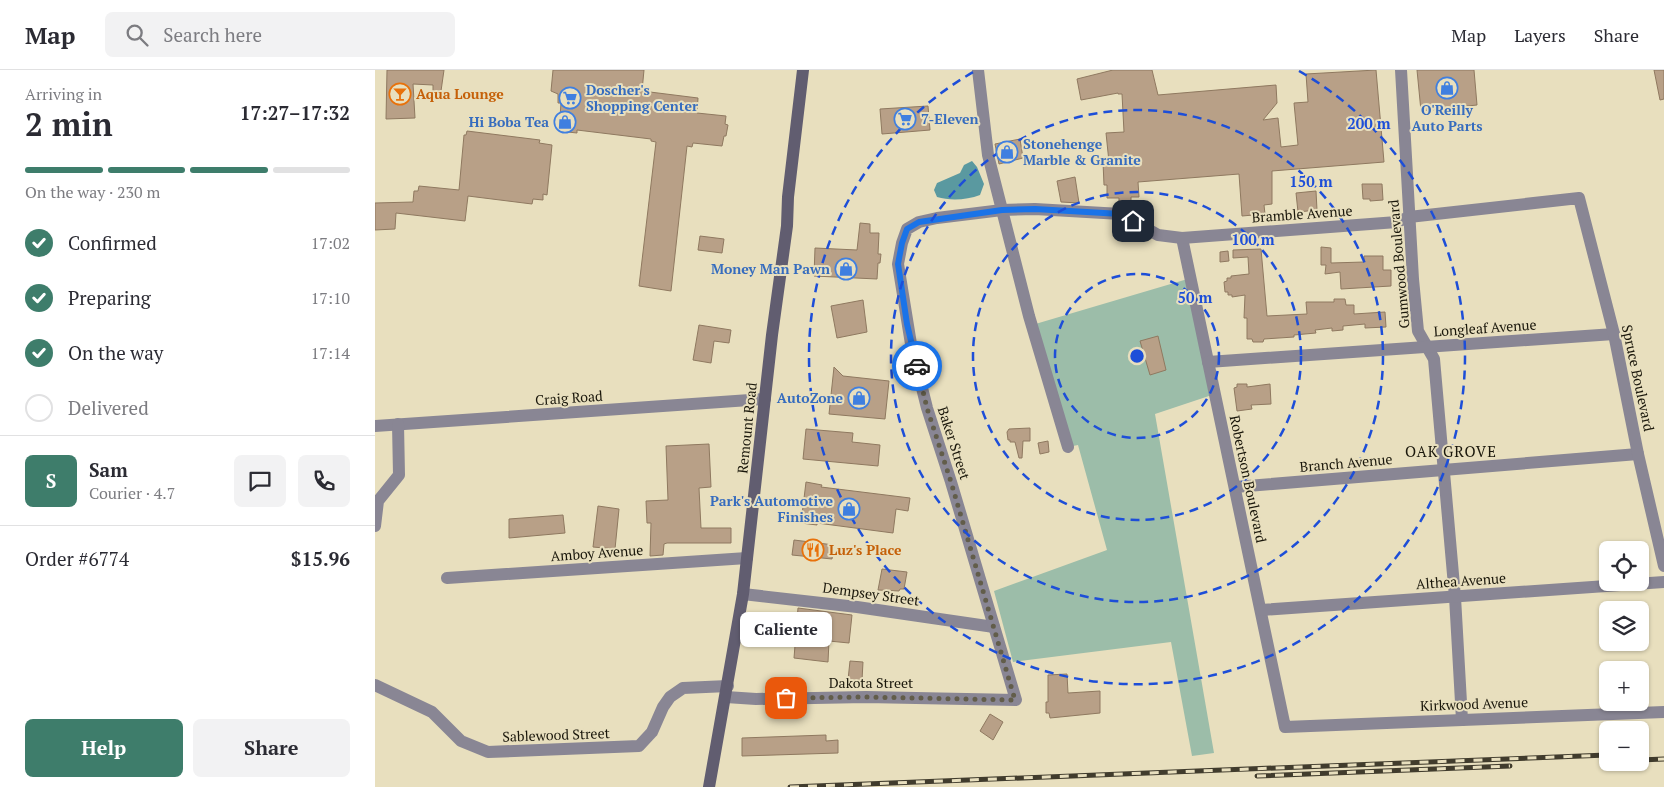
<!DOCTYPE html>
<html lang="en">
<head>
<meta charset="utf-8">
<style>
  :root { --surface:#fff; --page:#f2f2f3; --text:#2b2b33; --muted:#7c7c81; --line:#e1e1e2; --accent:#3e7d6b }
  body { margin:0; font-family:"PT Serif",serif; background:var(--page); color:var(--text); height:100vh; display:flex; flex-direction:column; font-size:19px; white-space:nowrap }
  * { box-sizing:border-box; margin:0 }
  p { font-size:16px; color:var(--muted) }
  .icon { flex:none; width:28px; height:28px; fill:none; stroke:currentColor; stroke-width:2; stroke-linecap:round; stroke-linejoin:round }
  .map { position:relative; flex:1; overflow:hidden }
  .side { display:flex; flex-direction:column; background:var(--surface); width:375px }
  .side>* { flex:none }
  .fabs { position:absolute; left:1224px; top:471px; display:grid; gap:10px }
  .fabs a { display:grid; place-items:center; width:50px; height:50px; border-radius:8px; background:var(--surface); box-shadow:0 1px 4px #0004; font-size:25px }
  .pin { position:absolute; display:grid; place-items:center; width:42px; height:42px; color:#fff; margin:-21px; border-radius:10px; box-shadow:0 2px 8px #0006 }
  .courier { position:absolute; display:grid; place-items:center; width:50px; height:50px; margin:-25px; border:4px solid #1a73e8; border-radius:50%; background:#fff; color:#222; box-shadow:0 1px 6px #0007 }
  .bubble { position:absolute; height:35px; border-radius:8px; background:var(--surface); box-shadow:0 1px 4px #0004; font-size:16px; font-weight:700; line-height:35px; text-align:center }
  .summary em { font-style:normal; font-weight:700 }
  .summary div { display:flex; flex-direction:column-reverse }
  .summary { display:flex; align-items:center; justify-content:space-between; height:85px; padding:0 25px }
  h1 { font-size:32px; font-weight:700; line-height:38px }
  .bar { display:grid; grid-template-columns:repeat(4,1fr); gap:8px 5px; align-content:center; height:60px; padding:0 25px }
  .bar i { height:6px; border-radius:4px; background:var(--line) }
  .bar .selected { background:var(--accent) }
  .bar p { grid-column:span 4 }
  .line { display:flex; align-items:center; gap:12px; padding:0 25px; border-top:1px solid var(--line) }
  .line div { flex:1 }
  .round { display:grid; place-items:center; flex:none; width:52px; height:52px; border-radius:8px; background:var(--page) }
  ol { padding:0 25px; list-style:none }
  li { display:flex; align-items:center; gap:15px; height:55px }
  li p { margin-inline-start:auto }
  li .icon { padding:5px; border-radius:50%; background:var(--accent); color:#fff; stroke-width:4 }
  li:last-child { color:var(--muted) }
  li i { width:28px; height:28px; border:2px solid var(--line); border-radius:50% }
  .primary-button { display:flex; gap:10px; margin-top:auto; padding:10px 25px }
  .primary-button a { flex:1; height:58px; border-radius:8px; background:var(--accent); color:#fff; font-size:20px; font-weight:700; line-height:58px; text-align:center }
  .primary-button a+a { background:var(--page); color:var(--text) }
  header { display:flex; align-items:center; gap:30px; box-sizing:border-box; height:70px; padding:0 25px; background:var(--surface); border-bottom:1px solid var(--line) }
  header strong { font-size:24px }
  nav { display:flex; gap:28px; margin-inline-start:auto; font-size:18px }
  .search { width:350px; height:45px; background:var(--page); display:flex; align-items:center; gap:12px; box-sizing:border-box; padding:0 18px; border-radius:8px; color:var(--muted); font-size:19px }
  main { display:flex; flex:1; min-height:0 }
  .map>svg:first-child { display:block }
</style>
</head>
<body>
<header>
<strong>Map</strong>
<div class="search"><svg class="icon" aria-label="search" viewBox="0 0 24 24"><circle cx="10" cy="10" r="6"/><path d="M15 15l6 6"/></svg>Search here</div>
<nav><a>Map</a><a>Layers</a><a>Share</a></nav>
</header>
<main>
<section class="side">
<div class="summary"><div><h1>2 min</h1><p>Arriving in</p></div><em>17:27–17:32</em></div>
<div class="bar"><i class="selected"></i><i class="selected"></i><i class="selected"></i><i></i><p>On the way · 230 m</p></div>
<ol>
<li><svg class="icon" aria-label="check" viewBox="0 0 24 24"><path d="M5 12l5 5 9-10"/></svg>Confirmed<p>17:02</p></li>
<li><svg class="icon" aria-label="check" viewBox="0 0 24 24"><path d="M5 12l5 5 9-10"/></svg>Preparing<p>17:10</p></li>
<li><svg class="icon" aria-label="check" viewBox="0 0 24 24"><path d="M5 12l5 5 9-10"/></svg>On the way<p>17:14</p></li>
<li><i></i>Delivered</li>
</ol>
<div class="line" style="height:90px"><b class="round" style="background:var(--accent);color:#fff">S</b><div><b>Sam</b><p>Courier · 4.7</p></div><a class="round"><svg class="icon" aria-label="chat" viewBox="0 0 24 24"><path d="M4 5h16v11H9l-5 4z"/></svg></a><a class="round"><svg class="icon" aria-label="phone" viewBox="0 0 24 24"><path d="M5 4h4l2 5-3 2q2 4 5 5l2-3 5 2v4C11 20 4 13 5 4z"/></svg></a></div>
<div class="line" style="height:65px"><div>Order #6774</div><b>$15.96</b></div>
<div class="primary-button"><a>Help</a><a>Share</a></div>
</section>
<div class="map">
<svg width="1289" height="717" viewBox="0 0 1289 717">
  <rect width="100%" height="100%" fill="#e8dfbe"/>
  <path fill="#9cbda9" d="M816,208L840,324L780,344L839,683L817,686L796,572L638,592L619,521L732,480L703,375L693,377L657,255Z"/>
  <path fill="#5a99a0" d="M597,91L602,97L609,114L605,125C592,130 575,131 562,127L559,120L562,113L585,103L589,95Z"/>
  <g fill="#b8a087" stroke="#8f7960">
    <path d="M12,0H69L66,21H58V15L38,14L40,48L11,49Z"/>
    <path d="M178,0H269L267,21L323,28L322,43L351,46L350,54L353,55L351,66H349L347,76L318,73L317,77L312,76L296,221L264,216L281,72L276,71V69L202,60V63L184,61L186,33H183V24L176,21Z"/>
    <path d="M738,0H777L783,25L901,15L902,33L888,50L903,48L906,77L923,75L919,33L933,32L931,4L1001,0L1009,92L897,101V134L889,135L890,144L867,146L864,104L763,112L764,127H756V134H744V128H732V115H729L728,92H734L731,63L749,62L747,24H743V23L706,30L702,9Z"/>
    <path d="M1042,0H1099L1102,35L1046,41Z"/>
    <path d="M1279,0H1289V29L1285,30Z"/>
    <path d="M553,36L555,60L507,64L505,39Z"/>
    <path d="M92,61L165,70L164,73L177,75L172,125L168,124V130L158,129L157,134L93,126L90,151L21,143L20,159L0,160V133L38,132L39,121H43L44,116L84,120L89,65H91Z"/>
    <path d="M645,69L648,88L624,94L620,74Z"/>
    <path d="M700,107L704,133L686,132L682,111Z"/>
    <path d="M987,114H1007L1008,130L995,131V129H988Z"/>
    <path d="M941,121L942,140L923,142L921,123Z"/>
    <path d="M485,153L495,154V163H504L503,184H506L505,193H503L502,209L439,206L440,178L482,180Z"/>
    <path d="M325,166L349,169L347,183L323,180Z"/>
    <path d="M946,177L956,178V193L989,192V186H1008V200H1016V216L966,219L965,202L950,204L951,195H946Z"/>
    <path d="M886,179L892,246L932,244L931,232H959V229H970L971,235H979V244L1010,242L1011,257L990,258V254L968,256V260L957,261V258L940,260L941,263L919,265V267L889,269L888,272H878L877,269H872V248H869L870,225L857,227V225H853V222H850L849,212L852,211V208H856V206L874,204L873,187L858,188V180Z"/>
    <path d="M853,181L854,191L845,192V182Z"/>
    <path d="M488,230L492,262L462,268L456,236Z"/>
    <path d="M324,255L356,260L354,273L339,271L336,293L318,290Z"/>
    <path d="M783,266L791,300L775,305L765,271Z"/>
    <path d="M459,297L468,306L514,311L510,349L454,344Z"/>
    <path d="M862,314H872V317L895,314L896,334L876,335L877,339L862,341L859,318L862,317Z"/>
    <path d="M655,358V371H648L647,388H644L640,372H635V370H633L632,362L634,359Z"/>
    <path d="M431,359L478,363L477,372L505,375L503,396L428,389Z"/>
    <path d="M673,371L674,382L665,384L663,373Z"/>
    <path d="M334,374L336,417L324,418L326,458H356V473H292L289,474L288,485L275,486L276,453H272L271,431L293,430L291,376Z"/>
    <path d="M431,412L447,415L446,417L535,428L533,441L521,439L518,463L442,453V455L426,453Z"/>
    <path d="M223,436L244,439L240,479L218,477Z"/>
    <path d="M188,445L190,463L134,468V449Z"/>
    <path d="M419,470L459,475L457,489L417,485Z"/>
    <path d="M507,499L532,502L529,519H525L524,521L503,520Z"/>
    <path d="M423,538L477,545L474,573L454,571L453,592L419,588Z"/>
    <path d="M475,591L488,592L487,610H473Z"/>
    <path d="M692,604L693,623L725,621V643L675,648L674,643H671V632H673V605Z"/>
    <path d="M615,644L628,652L618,670L605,661Z"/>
    <path d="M451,665V671L463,670V683L367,686V668Z"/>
  </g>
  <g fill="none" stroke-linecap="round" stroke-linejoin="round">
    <g stroke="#898694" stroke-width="12">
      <path d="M603,0L613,85L654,246L693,377"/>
      <path d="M1026,0L1038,209L1043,261L1059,289L1080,527L1087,650"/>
      <path d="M807,168L910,657L1289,642"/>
      <path d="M833,292L1239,264"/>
      <path d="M0,356L390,329"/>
      <path d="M860,417L1263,384"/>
      <path d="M0,456L3,431L24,405L23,354"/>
      <path d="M72,508L372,488"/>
      <path d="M368,524L482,537L619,557"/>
      <path d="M886,540L1289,512"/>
      <path d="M0,615L57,642L86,671L113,682L264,676L277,662L288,637L295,627L308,618L353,616"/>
      <path d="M351,627L381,629L491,627L641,630L576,412L552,338L536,274L523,194L527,173L532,159L544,152L562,148L627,140L660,139L746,144L783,165L807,168L1022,152L1034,147L1204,128L1239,264L1263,384L1289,496"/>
    </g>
    <path stroke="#615d70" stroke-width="12" d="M334,717L368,524L397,265L412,156L413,127L428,0"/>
    <g stroke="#413c2d" stroke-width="5">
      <g id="rail">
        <path d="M1265,690L1289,689"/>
        <path d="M882,706L1135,696"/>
        <path d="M415,717L1232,685"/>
      </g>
    </g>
    <use href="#rail" stroke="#e8dfbe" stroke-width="3" stroke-dasharray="9" stroke-linecap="butt"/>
  </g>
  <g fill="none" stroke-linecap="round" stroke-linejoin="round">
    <path stroke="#625d4a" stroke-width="5" stroke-dasharray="0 9" d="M411,628L491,627L640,630L576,412L552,338L542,296"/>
    <path stroke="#1a73e8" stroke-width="6" d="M542,296L532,254L523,194L527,173L532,159L544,152L627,140L660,139L746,144L758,151"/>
  </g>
  <g fill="none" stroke="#1d4ed8" stroke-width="2.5" stroke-dasharray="9 6">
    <circle cx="762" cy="286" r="82"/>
    <circle cx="762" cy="286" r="164"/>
    <circle cx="762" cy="286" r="246"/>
    <path d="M924 1A328 328 0 1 1 600 1"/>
  </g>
  <defs>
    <g id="shop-ring" transform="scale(1.125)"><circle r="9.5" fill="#e8dfbe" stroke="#3f7fe0" stroke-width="1.5"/><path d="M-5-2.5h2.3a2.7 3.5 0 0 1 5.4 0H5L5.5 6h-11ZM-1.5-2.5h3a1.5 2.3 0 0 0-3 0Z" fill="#3f7fe0"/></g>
    <g id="bar-ring" transform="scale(1.125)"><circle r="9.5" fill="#e8dfbe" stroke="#e8710a" stroke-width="1.5"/><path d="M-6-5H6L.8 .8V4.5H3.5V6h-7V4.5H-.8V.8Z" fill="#e8710a"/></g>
    <g id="supermarket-ring" transform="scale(1.125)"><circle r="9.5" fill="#e8dfbe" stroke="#3f7fe0" stroke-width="1.5"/><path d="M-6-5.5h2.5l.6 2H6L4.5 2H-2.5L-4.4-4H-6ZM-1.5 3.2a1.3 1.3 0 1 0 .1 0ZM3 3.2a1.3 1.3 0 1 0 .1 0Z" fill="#3f7fe0"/></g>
    <g id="restaurant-ring" transform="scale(1.125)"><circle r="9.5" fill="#e8dfbe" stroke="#e8710a" stroke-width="1.5"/><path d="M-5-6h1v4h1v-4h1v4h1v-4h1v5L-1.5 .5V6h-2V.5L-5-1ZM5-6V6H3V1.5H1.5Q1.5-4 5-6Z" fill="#e8710a"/></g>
  </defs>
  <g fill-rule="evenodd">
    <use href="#shop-ring" x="1072" y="18"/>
    <use href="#bar-ring" x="25" y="24"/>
    <use href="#supermarket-ring" x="195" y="28"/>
    <use href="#supermarket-ring" x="530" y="49"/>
    <use href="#shop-ring" x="190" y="52"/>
    <use href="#shop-ring" x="632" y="82"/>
    <use href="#shop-ring" x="471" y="199"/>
    <use href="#shop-ring" x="484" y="328"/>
    <use href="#shop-ring" x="474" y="439"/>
    <use href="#restaurant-ring" x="438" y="480"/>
  </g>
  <g text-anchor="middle" stroke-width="4" stroke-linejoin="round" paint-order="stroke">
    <g font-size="14" font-weight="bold" fill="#366cbe" stroke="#e8dfbe" text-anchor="end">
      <text x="211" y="25" text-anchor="start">Doscher's<tspan x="211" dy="16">Shopping Center</tspan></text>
      <text x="1072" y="45" text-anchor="middle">O'Reilly<tspan x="1072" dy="16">Auto Parts</tspan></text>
      <text x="546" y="54" text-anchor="start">7-Eleven</text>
      <text x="174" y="57">Hi Boba Tea</text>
      <text x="648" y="79" text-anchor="start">Stonehenge<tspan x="648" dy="16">Marble &amp; Granite</tspan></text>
      <text x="455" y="204">Money Man Pawn</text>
      <text x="468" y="333">AutoZone</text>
      <text x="458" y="436">Park's Automotive<tspan x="458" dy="16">Finishes</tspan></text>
    </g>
    <g font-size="14" font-weight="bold" fill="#c56008" stroke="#e8dfbe" text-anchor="start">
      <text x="41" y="29">Aqua Lounge</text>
      <text x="454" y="485">Luz's Place</text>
    </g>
    <g font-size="14" fill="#1a170b" stroke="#e8dfbe">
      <text transform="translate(927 144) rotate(-4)" y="5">Bramble Avenue</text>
      <text transform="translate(1024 194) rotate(-95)" y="5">Gumwood Boulevard</text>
      <text transform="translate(1110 258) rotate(-4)" y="5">Longleaf Avenue</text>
      <text transform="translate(1263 308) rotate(78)" y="5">Spruce Boulevard</text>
      <text transform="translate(194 328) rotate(-4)" y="5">Craig Road</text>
      <text transform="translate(372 358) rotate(-84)" y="5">Remount Road</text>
      <text transform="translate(579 373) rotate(72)" y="5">Baker Street</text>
      <text transform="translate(971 393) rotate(-5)" y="5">Branch Avenue</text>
      <text transform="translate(873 409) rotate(78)" y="5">Robertson Boulevard</text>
      <text transform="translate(222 483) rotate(-4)" y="5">Amboy Avenue</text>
      <text transform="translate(1086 511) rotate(-4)" y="5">Althea Avenue</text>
      <text transform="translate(496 524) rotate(8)" y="5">Dempsey Street</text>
      <text x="496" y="618">Dakota Street</text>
      <text transform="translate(1099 634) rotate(-2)" y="5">Kirkwood Avenue</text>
      <text transform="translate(181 665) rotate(-2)" y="5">Sablewood Street</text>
    </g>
    <g font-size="15" letter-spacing="1" fill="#1a170b" stroke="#e8dfbe">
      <text x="1076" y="387">OAK GROVE</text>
    </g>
  </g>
  <circle cx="762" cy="286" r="8" fill="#1d4ed8" stroke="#e8dfbe" stroke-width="2.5"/>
  <g font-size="15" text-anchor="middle" font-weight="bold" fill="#1d4ed8" stroke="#e8dfbe" stroke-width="4" stroke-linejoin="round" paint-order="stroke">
    <text x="994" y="59">200 m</text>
    <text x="936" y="117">150 m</text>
    <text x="878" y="175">100 m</text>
    <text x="820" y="233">50 m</text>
  </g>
</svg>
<div class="fabs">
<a><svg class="icon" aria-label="locate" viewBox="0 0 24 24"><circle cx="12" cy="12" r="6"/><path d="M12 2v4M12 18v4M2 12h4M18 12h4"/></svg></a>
<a><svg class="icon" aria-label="layers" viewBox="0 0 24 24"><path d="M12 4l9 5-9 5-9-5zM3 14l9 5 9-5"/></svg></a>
<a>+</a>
<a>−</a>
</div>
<div class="pin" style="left:411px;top:628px;background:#ea580c"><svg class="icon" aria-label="bag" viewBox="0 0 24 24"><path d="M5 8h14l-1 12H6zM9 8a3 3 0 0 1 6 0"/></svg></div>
<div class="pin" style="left:758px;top:151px;background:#1f2937"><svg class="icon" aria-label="home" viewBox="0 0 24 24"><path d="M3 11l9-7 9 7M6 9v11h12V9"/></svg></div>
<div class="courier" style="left:542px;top:296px"><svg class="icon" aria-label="car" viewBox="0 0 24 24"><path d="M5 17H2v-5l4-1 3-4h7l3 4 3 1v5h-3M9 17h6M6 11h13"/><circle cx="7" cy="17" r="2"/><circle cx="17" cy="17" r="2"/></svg></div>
<div class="bubble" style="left:365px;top:542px;width:92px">Caliente</div>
</div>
</main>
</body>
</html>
